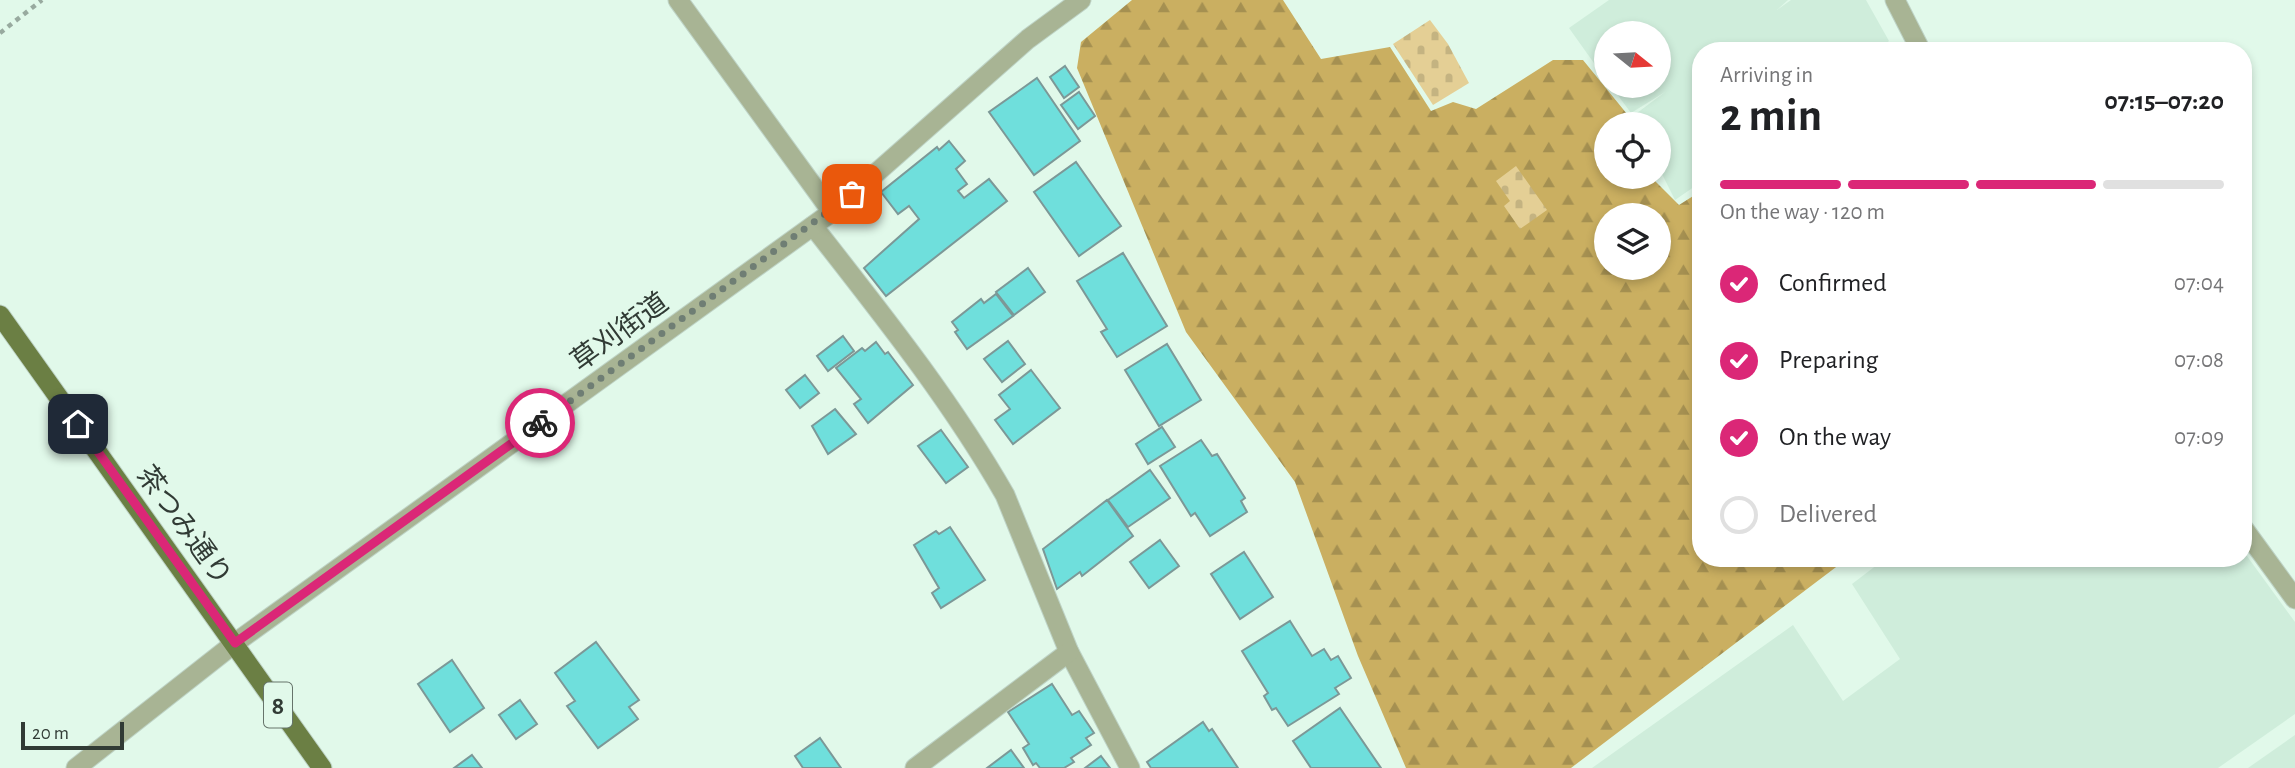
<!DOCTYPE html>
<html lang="en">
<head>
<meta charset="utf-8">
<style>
  :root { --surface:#fff; --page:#f2f2f2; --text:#202124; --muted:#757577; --line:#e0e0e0; --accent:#db2777 }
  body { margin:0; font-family:"Alegreya Sans","Noto Sans JP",sans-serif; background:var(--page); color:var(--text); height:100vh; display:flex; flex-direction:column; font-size:26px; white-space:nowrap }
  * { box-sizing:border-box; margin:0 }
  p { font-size:23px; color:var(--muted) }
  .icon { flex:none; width:38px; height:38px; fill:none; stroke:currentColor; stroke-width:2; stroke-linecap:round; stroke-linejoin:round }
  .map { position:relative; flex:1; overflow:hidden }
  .drawer { position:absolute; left:1692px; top:42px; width:560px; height:525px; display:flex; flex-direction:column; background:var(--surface); border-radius:28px; box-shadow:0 4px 10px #0003 }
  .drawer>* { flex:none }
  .needle { width:46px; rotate:108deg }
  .fabs { position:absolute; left:1594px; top:21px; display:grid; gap:14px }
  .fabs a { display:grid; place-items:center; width:77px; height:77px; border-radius:50%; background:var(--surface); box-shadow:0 4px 10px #0003; font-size:35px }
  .scale { position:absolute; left:21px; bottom:18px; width:103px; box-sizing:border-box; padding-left:7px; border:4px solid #313b35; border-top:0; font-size:19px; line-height:24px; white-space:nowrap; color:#313b35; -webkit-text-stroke:5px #e1f9ea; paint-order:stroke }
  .pin { position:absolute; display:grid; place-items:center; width:60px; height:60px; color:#fff; margin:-30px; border-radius:14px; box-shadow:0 4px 10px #0006 }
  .courier { position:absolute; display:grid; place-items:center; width:70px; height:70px; margin:-35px; border:5px solid #db2777; border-radius:50%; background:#fff; color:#222; box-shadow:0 2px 9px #0007 }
  .headline em { font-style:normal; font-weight:700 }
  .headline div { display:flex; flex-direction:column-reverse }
  .headline { display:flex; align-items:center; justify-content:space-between; height:119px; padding:0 28px }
  h1 { font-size:46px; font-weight:700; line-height:52px }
  .bar { display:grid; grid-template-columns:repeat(4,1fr); gap:10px 7px; align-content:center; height:84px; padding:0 28px }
  .bar i { height:9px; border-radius:5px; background:var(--line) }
  .bar .active { background:var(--accent) }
  .bar p { grid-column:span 4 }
  ol { padding:0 28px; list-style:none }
  li { display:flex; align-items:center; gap:21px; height:77px }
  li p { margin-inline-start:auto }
  li .icon { padding:7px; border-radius:50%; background:var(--accent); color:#fff; stroke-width:4 }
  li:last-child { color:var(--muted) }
  li i { width:38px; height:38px; border:4px solid var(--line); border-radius:50% }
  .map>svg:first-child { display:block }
</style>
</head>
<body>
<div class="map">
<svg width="2295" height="768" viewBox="0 0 2295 768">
  <defs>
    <pattern id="forest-firs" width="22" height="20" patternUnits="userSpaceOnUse" patternTransform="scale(1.75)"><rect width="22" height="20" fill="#caaf61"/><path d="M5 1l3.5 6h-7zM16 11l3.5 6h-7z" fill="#a59051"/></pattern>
    <pattern id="cemetery-stones" width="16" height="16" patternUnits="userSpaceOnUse" patternTransform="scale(1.75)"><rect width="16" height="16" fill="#e4cf95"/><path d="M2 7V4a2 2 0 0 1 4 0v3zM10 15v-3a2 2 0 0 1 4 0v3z" fill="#c4b381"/></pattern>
  </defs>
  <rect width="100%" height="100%" fill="#e1f9ea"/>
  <g fill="#cfeddb">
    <path d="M1609,0H1788L1777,10L1791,0H1866L1889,41L1877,51H1701V182L1675,200L1659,168V124H1637L1633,116L1665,92L1631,113L1611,86H1659V33H1606V80L1569,28Z"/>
    <path d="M2244,552L2295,622V714L2218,768H1592L1793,625L1843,701L1900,659L1852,584L1886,558H2244Z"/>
    <path d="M2295,735V768H2248Z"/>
  </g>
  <path fill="url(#forest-firs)" fill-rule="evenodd" d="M1132,0H1283L1321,59L1390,47L1431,111L1453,102L1476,109L1553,60H1583L1627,114L1629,124H1606V177H1651L1679,205L1701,191V558H1848L1571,768H1406L1358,656L1295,482L1186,332L1077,68L1081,42ZM1606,215H1659V268H1606Z"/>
  <g fill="url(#cemetery-stones)">
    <path d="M1430,20L1448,44L1469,83L1433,105L1393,44Z"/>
    <path d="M1516,166L1547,210L1520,229L1504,206L1510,201L1496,181Z"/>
  </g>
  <g fill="#6fdfdc" stroke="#7c9897" stroke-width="2">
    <path d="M1065,66L1079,87L1064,98L1050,77Z"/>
    <path d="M1037,78L1080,141L1034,175L989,112Z"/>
    <path d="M1079,92L1095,116L1078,129L1061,105Z"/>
    <path d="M949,141L965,161L956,169L967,184L958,191L964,198L989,179L1007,201L886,296L864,268L919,219L909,206L898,214L881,192L937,147L939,150Z"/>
    <path d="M1076,162L1121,226L1079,256L1034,192Z"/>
    <path d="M1123,253L1167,326L1117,357L1101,332L1107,329L1077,281Z"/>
    <path d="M1028,268L1045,292L1014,315L996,292Z"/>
    <path d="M996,294L1013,316L967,349L955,332L958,330L952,322L981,299L984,303Z"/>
    <path d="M843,336L854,351L828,371L817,356Z"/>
    <path d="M1008,341L1025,364L1002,382L984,359Z"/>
    <path d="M876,342L885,354L888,352L913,385L868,423L854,404L861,399L836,368L862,348L865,351Z"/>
    <path d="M1167,344L1201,400L1159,426L1125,370Z"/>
    <path d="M1031,370L1060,408L1013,444L995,420L1010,409L999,395Z"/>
    <path d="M805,375L819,393L800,408L786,390Z"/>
    <path d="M835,409L856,434L828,454L812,426Z"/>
    <path d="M1162,427L1175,447L1148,464L1136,444Z"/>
    <path d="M941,430L968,467L946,483L918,446Z"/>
    <path d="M1201,440L1212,456L1217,454L1245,498L1241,501L1247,512L1210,536L1195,513L1191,516L1160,466Z"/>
    <path d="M1150,470L1170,498L1128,527L1108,500Z"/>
    <path d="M1107,500L1133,536L1082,576L1080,572L1057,589L1043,549Z"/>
    <path d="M950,527L985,580L941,608L932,593L939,588L914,545L936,531L939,534Z"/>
    <path d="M1160,540L1179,566L1149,588L1130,562Z"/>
    <path d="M1244,552L1273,597L1240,619L1211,574Z"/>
    <path d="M1290,621L1312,656L1324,649L1331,660L1338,656L1351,678L1335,688L1339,694L1288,726L1276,708L1272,710L1264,696L1268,693L1242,651Z"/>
    <path d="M596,642L639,700L629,707L638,719L598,748L567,706L575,701L555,673Z"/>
    <path d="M452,660L484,708L450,732L418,684Z"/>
    <path d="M1052,684L1072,715L1079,711L1094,733L1086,738L1091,745L1071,758L1074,762L1064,768H1040L1036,763L1033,765L1023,748L1029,744L1008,712Z"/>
    <path d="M520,700L537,724L516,739L499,715Z"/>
    <path d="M1340,708L1381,768H1311L1293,741Z"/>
    <path d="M1203,722L1209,731L1212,729L1238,768H1151L1147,762Z"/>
    <path d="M820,738L841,768H803L795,756Z"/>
    <path d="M1011,750L1024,768H987Z"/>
    <path d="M472,755L482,768H454Z"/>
    <path d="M1101,756L1110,768H1085Z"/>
  </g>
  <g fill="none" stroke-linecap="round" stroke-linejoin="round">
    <g stroke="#bed3c6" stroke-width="21">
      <g id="minor">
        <path d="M678,0L832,212"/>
        <path d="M1895,0L1921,51"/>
        <path d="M813,226C881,313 950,399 1005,495L1069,652L1130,768"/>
        <path d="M2244,529L2295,599"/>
        <path d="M915,768L1069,652"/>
      </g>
    </g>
    <g stroke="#bed3c6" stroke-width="21">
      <path id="tertiary" d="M76,768L235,643L832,212L1028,39L1081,0"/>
    </g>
    <g stroke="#bed3c6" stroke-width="21">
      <path id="primary" d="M0,315L322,768"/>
    </g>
    <path stroke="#98aa9f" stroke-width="4.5" stroke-dasharray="5 5" stroke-linecap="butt" d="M0,33L42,0"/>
    <use href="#minor" stroke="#a8b494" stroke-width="19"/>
    <use href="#tertiary" stroke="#a8b494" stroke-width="19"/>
    <use href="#primary" stroke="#6b7f44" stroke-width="19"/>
  </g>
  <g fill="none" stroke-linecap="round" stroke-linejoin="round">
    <path stroke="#6f7e74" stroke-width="7" stroke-dasharray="0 12.6" d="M540,423L852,194"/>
    <path stroke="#db2777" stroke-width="9" d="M78,424L235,643L540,423"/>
  </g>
  <g text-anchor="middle" stroke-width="5" stroke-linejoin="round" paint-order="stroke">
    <rect fill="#e1f9ea" stroke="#66746b" stroke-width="2" x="264" y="682.5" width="28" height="45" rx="5"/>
    <g font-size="26" font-weight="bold" fill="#313b35">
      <text x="278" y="714">8</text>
    </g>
    <g font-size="28" fill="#313b35" stroke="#e1f9ea">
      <text transform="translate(619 331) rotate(-36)" y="10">草刈街道</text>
      <text transform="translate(185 525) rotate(54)" y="10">茶つみ通り</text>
    </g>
  </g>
</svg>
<div class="fabs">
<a><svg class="needle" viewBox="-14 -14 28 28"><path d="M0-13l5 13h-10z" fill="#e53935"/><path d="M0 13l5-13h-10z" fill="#757577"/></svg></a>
<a><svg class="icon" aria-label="locate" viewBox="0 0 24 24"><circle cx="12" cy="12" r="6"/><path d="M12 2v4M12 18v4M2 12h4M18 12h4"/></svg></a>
<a><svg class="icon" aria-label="layers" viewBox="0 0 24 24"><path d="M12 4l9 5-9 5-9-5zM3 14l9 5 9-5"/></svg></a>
</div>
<div class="scale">20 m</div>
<div class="pin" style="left:852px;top:194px;background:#ea580c"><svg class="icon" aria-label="bag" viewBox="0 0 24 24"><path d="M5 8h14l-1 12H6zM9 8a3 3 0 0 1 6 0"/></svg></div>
<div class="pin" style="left:78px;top:424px;background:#1f2937"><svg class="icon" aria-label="home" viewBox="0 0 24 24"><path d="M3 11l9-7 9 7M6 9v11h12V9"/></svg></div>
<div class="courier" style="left:540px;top:423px"><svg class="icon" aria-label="bike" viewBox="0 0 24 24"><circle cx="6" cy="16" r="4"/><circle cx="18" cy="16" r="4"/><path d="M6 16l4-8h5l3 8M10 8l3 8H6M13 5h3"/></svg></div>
<section class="drawer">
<div class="headline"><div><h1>2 min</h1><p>Arriving in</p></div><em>07:15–07:20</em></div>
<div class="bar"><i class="active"></i><i class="active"></i><i class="active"></i><i></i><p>On the way · 120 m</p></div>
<ol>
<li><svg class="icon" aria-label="check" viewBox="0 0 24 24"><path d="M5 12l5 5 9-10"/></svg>Confirmed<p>07:04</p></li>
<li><svg class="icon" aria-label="check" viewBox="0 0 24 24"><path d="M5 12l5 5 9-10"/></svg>Preparing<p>07:08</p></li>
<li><svg class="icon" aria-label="check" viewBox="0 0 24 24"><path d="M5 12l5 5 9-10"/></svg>On the way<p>07:09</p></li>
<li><i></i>Delivered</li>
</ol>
</section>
</div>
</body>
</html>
